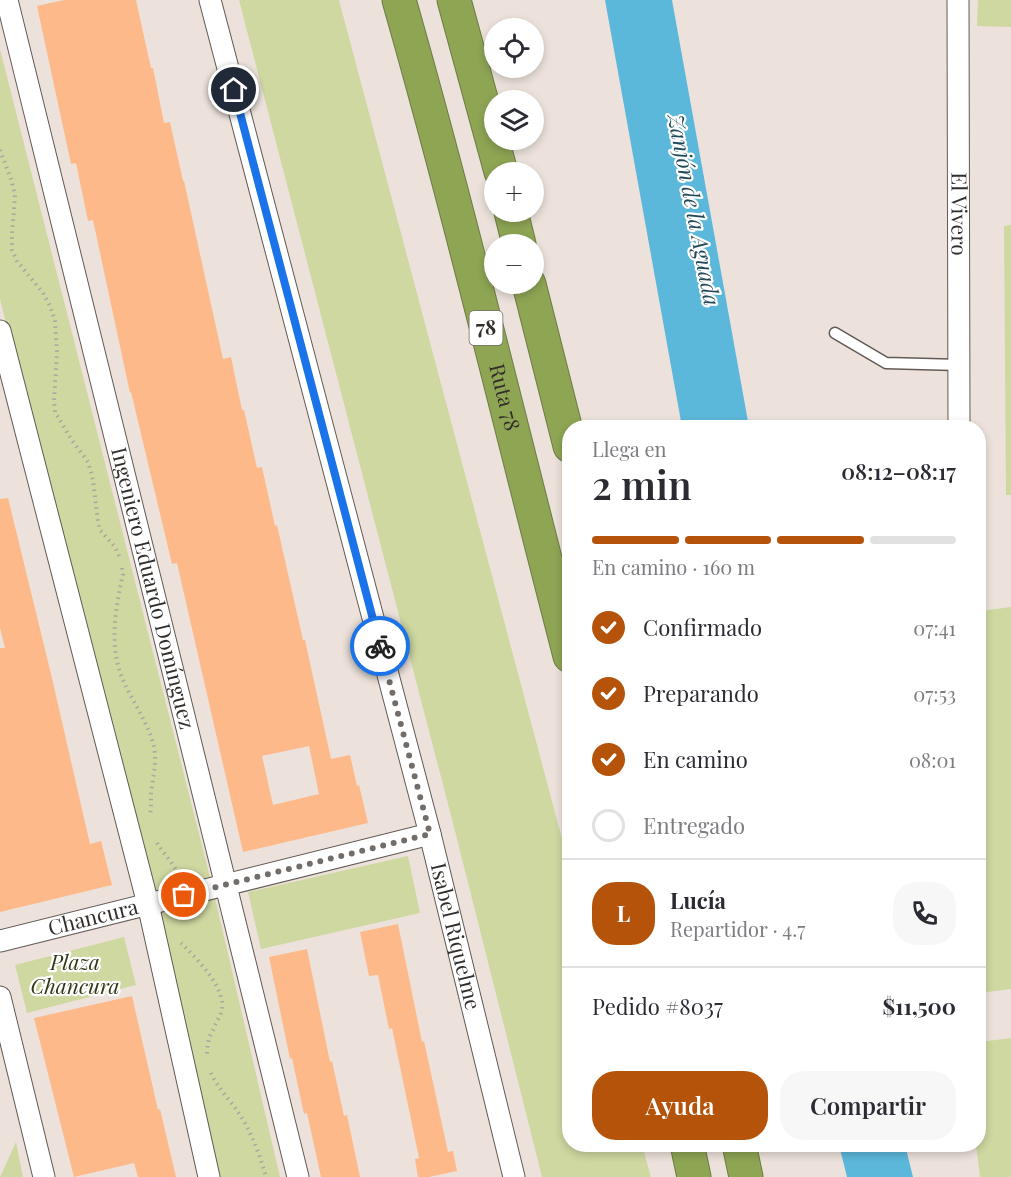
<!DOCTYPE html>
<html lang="es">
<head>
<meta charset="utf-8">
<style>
  :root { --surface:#fff; --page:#f7f7f7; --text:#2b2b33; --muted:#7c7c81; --line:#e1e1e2; --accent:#b45309 }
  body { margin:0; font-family:"Playfair Display",serif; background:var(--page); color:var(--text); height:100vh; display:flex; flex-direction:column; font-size:22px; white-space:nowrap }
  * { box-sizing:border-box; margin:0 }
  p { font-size:20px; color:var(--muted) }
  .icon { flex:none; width:33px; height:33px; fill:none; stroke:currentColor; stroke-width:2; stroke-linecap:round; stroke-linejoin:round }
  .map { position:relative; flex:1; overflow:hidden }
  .details { position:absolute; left:562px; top:420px; width:424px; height:732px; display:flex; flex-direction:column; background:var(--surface); border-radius:24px; box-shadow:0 3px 9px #0003 }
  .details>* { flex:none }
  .buttons { position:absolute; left:484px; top:18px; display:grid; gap:12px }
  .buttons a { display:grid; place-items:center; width:60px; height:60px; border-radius:50%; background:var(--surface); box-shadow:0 3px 9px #0003; font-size:30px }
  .pin { position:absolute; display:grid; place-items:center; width:51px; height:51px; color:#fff; margin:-26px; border:3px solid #fff; border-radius:50%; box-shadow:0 2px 6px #0007 }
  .courier { position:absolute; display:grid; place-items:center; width:60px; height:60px; margin:-30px; border:4px solid #1a73e8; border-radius:50%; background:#fff; color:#222; box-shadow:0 2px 8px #0007 }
  .head em { font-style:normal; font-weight:600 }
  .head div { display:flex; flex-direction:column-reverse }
  .head { display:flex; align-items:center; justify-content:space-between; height:102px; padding:0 30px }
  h1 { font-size:39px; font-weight:600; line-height:45px }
  .bar { display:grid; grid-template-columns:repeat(4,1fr); gap:9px 6px; align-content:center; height:72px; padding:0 30px }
  .bar i { height:8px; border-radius:4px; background:var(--line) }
  .bar .selected { background:var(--accent) }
  .bar p { grid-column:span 4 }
  .line { display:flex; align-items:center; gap:15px; padding:0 30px; border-top:2px solid var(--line) }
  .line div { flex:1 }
  .round { display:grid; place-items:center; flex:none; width:63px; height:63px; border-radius:24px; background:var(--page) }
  ol { padding:0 30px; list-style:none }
  li { display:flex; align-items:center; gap:18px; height:66px }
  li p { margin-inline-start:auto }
  li .icon { padding:6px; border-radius:50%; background:var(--accent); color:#fff; stroke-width:4 }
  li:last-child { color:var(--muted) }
  li i { width:33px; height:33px; border:3px solid var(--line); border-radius:50% }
  .action { display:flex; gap:12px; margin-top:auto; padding:12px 30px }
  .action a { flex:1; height:69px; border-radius:24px; background:var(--accent); color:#fff; font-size:24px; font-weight:600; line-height:69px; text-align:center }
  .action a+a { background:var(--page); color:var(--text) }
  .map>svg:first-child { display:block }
</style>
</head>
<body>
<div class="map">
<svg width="1011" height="1177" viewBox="0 0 1011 1177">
  <rect width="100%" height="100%" fill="#ece2db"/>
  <g fill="#cfd8a1">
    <path d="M239,0H339L570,869V1144L642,1145L651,1177H542L455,831Z"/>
    <path d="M978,0H1011V27L977,26Z"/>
    <path d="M0,49L211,881L280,1177H220L0,299Z"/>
    <path d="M1011,225V495H1006L1004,226Z"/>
    <path d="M1011,607V989L980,993V611Z"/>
    <path d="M408,856L420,913L261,949L248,892Z"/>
    <path d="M124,937L136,985L27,1013L15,965Z"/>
    <path d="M1011,1038V1177H980L976,1145L980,1144V1042Z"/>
    <path d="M16,1142L23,1177H0Z"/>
  </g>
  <g fill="#5cb8db">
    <path d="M605,0H672L749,427H682Z"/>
    <path d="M839,1145H905L913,1177H847Z"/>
  </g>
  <g fill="#fdb989" fill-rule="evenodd">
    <path d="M64,0H136L151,68H153L164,123L170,122L183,181H184L223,359L231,357L242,410H244L257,468L262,467L275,526L277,525L303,640H305L331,759L350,755L357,786L359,785L368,823L243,852L177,563L172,564L131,392L130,393L93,220L88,221L76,163L71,164L37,6ZM309,746L319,794L273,805L262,756Z"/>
    <path d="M8,498L51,674L90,844L101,841L112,885L0,912V648H5L0,628V499Z"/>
    <path d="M398,924L422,1042L424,1041L448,1152L453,1151L457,1171L429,1177H418L415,1159L419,1158L392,1028L389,1029L378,975L369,976L360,932Z"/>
    <path d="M307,949L330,1062L332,1061L344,1116L347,1115L360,1177H321L307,1113L304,1114L292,1058L290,1059L269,957Z"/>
    <path d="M132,996L158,1110L160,1109L176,1177H138L134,1163L74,1177L34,1018Z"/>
  </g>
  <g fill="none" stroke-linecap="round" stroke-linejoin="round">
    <g stroke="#635a54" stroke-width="13">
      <path id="service" d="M835,333L886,363L959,365"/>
    </g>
    <g stroke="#635a54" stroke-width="23">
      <g id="minor">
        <path id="s1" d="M7,0L298,1177"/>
        <path id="s2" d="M210,0L430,834L514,1177"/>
        <path id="s3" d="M958,0L959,428"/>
        <path d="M0,331L148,904L209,1177"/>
        <path id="s4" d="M0,941L430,834"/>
        <path d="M0,997L44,1177"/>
      </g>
    </g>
    <g stroke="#6e7b46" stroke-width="35">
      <g id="motorway">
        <path id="s5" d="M399,0C461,217 513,437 570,656"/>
        <path d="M454,0L501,172"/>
        <path d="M511,212L519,244"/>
        <path d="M529,284L570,446"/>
        <path d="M687,1144L694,1177"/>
        <path d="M739,1144L746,1177"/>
      </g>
    </g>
    <g stroke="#ada59f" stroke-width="4" stroke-dasharray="1.5 4.5" stroke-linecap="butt">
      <path d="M0,150L12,182L15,195L12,235V250L17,261L43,293L49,304L55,320L57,352L54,400L55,412L71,439L88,462L93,480L98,522L100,530L115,547L120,558"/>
      <path d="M122,568L123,574C116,606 109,643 121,675C130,699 148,721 154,747C157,762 153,777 151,793C151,800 151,808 150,816"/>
      <path d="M157,843C163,853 174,864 178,874"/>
      <path d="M181,943C196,958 229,990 221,1013C219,1019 215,1024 213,1030C208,1038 207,1047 207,1057"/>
      <path d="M211,1073C217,1087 229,1099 238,1112C251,1131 260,1155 266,1177"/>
    </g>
    <use href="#service" stroke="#fff" stroke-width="10"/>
    <use href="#minor" stroke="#fff" stroke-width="21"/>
    <use href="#motorway" stroke="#8ea554" stroke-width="33"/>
  </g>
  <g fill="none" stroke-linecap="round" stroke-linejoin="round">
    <path stroke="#736d69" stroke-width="6" stroke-dasharray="0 10.8" d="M184,895L430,834L380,646"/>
    <path stroke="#1a73e8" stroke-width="8" d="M234,90L380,646"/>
  </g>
  <g text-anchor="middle" stroke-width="4.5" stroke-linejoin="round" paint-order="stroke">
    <rect fill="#fff" stroke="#706d6b" stroke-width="1.5" x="469.5" y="311" width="33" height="34" rx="4.5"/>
    <g font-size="20" font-weight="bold" fill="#322e2b">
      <text x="486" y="335">78</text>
    </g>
    <g font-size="21" fill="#322e2b" stroke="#fff">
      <text dy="7" stroke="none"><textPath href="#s3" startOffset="214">El Vivero</textPath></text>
      <text dy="7" stroke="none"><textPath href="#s5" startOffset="411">Ruta 78</textPath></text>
      <text dy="7" stroke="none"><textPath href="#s1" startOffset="606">Ingeniero Eduardo Domínguez</textPath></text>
      <text dy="7" stroke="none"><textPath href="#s4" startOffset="96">Chancura</textPath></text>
      <text dy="7" stroke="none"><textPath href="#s2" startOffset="968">Isabel Riquelme</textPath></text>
    </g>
    <g font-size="21" font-style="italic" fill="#333715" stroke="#fff">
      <text x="75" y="970">Plaza<tspan x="75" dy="24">Chancura</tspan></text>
    </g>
    <g font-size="22" font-style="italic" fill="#1f4858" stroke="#fff">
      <text transform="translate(694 210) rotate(79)" y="8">Zanjón de la Aguada</text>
    </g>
  </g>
</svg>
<div class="buttons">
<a><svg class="icon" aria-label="locate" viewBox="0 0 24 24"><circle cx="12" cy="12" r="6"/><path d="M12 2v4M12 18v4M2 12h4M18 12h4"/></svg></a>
<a><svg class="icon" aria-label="layers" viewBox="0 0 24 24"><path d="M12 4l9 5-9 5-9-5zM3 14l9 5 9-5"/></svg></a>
<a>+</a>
<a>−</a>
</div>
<div class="pin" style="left:184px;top:895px;background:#ea580c"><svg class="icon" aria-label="bag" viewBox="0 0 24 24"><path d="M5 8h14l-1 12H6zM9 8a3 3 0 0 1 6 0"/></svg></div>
<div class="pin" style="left:234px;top:90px;background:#1f2937"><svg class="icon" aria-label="home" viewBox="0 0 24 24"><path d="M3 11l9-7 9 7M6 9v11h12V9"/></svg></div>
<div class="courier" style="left:380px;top:646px"><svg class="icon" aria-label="bike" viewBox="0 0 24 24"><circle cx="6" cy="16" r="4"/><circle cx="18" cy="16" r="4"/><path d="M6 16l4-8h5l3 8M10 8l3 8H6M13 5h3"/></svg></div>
<section class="details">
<div class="head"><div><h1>2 min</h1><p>Llega en</p></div><em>08:12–08:17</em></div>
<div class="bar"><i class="selected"></i><i class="selected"></i><i class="selected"></i><i></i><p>En camino · 160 m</p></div>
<ol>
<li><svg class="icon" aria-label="check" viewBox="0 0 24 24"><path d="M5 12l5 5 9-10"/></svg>Confirmado<p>07:41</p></li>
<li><svg class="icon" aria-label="check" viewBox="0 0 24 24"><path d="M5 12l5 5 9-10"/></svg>Preparando<p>07:53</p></li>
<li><svg class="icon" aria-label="check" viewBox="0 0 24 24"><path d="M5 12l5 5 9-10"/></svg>En camino<p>08:01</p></li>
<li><i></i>Entregado</li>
</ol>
<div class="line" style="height:108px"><b class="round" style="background:var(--accent);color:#fff">L</b><div><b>Lucía</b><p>Repartidor · 4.7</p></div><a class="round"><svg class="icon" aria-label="phone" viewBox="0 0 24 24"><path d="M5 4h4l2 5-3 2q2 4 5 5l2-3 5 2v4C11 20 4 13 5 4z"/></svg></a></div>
<div class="line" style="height:78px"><div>Pedido #8037</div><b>$11,500</b></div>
<div class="action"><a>Ayuda</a><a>Compartir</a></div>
</section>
</div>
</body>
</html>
